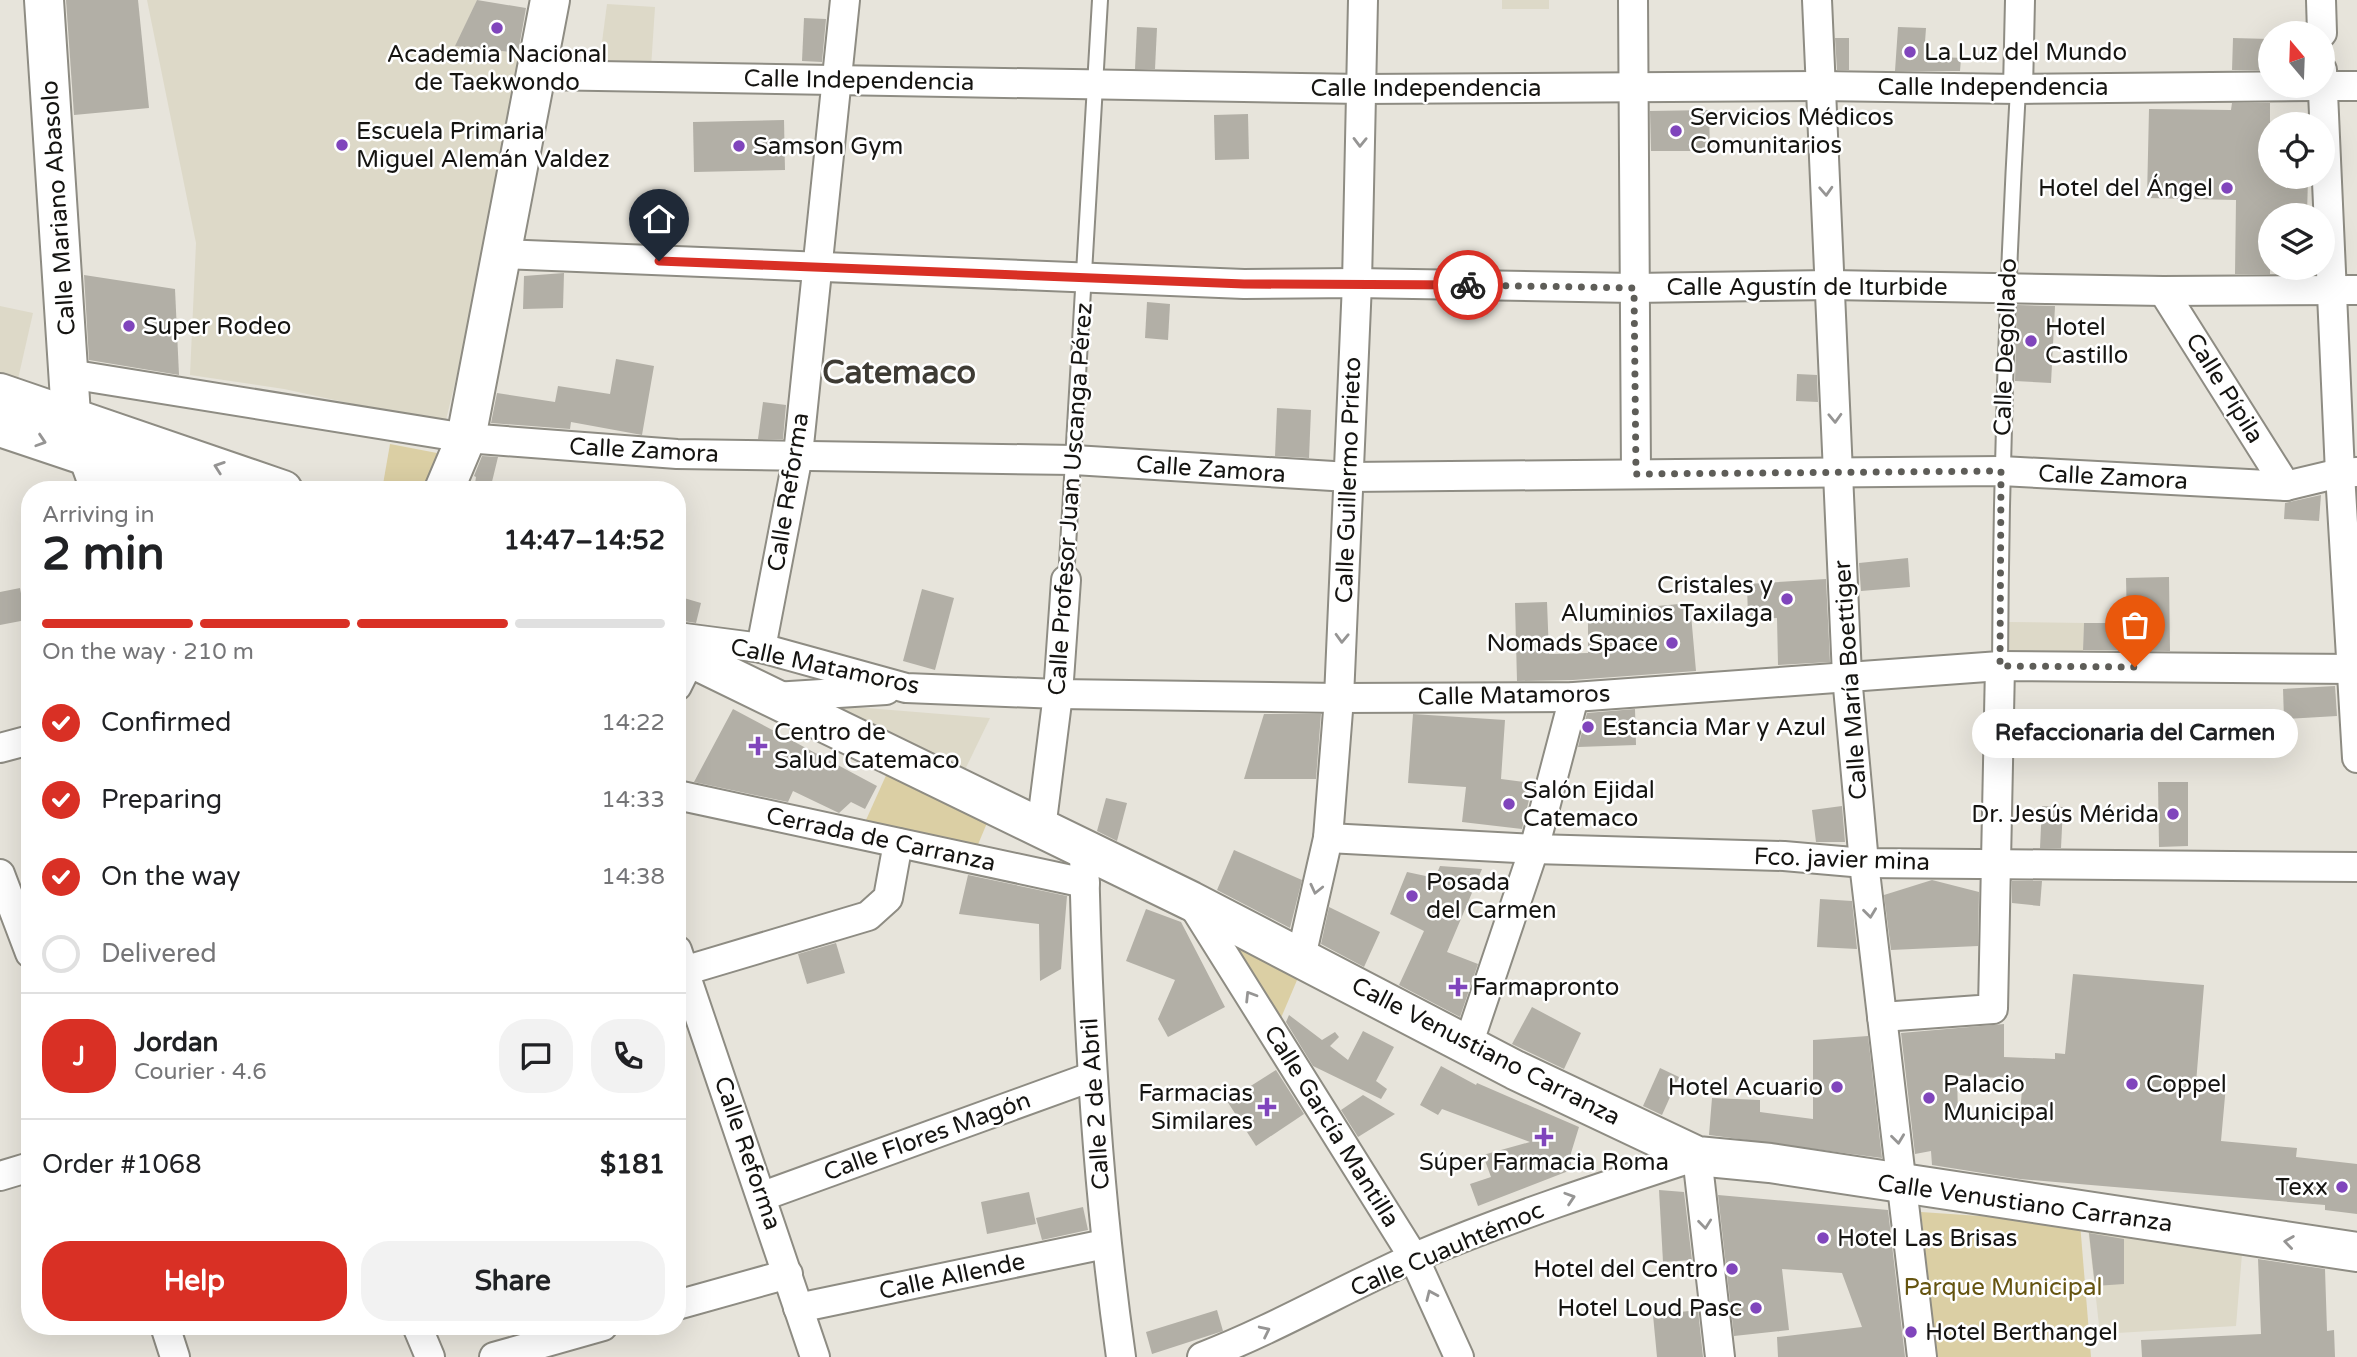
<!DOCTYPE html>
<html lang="en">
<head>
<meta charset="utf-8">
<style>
  :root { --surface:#fff; --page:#f2f2f2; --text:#202124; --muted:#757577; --line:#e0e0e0; --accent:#d93025 }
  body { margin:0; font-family:"Varela Round",sans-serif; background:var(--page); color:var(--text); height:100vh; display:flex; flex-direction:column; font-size:26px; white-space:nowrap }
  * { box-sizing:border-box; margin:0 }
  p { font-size:23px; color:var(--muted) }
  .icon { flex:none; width:38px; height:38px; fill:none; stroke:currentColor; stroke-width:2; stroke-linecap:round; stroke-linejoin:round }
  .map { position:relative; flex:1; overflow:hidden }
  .drawer { position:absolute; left:21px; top:481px; width:665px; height:854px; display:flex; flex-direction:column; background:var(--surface); border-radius:28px; box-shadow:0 7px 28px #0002 }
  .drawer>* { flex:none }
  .needle { width:46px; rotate:341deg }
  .fabs { position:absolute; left:2258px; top:21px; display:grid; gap:14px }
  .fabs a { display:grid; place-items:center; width:77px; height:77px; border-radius:50%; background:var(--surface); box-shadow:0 7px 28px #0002; font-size:35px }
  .pin { position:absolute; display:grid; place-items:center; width:60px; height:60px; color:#fff; margin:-72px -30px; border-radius:50% 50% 50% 0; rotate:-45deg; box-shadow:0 0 7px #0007 }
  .pin .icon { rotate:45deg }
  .courier { position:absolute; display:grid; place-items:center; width:70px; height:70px; margin:-35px; border:5px solid #d93025; border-radius:50%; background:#fff; color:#222; box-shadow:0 2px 9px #0007 }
  .bubble { position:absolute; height:49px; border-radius:24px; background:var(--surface); box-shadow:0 7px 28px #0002; font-size:23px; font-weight:800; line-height:49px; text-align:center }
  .head em { font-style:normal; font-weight:800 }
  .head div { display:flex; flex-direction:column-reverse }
  .head { display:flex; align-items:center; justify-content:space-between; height:119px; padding:0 21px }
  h1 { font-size:46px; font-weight:800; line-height:52px }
  .bar { display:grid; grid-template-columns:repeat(4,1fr); gap:10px 7px; align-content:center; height:84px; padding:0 21px }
  .bar i { height:9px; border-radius:5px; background:var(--line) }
  .bar .selected { background:var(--accent) }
  .bar p { grid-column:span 4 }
  .line { display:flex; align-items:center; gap:18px; padding:0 21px; border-top:2px solid var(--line) }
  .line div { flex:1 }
  .round { display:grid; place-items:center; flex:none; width:74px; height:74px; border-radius:28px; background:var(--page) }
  ol { padding:0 21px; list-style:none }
  li { display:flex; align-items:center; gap:21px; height:77px }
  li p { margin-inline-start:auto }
  li .icon { padding:7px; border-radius:50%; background:var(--accent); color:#fff; stroke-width:4 }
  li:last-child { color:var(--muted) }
  li i { width:38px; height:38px; border:4px solid var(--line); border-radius:50% }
  .button { display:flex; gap:14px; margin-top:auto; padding:14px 21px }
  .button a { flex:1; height:80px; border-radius:28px; background:var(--accent); color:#fff; font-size:28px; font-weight:800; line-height:80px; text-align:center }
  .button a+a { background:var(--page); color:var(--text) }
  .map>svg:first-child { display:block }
</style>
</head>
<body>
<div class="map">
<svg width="2357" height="1357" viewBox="0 0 2357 1357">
  <rect width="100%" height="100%" fill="#e7e4db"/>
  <g fill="#ddd9c8">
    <path d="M147,0H477L456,46L525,54L481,275L445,424L284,389L190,375L196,243Z"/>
    <rect x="1502" y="0" width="47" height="9"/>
    <path d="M607,4L655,7L651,68L599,65Z"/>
    <path d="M0,306L33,313L18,379L0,375Z"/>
    <path d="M2007,622L2084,623L2083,659H2007Z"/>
    <path d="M842,706L990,718L960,780L835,721Z"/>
    <path d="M2088,1228L2243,1242L2236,1326L2100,1334Z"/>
  </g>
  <g fill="#dbcfa4">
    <path d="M390,444L437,453L434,470L423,489L382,490Z"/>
    <path d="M888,771L987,823L974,854L866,820Z"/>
    <path d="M1222,930L1303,966L1278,1025Z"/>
    <path d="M1921,1212L2080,1223L2091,1357H1936Z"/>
  </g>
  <g fill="#b2afa6" fill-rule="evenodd">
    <path d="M66,0H138L149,108L74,115Z"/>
    <path d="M477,0L526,8L518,53L455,46Z"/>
    <path d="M804,18L826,19L822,62L802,61Z"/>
    <path d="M1137,27L1157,28L1155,69H1135Z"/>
    <path d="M1898,27L1926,28L1924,56L1961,58L1960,71H1895Z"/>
    <path d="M1835,38H1849V70H1837Z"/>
    <path d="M2233,38L2270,39V70H2232Z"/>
    <path d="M2232,103H2270V177H2308L2307,215H2270V274H2235L2236,200L2147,198L2149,109L2231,110Z"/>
    <path d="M1709,110L1710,151H1651L1650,111Z"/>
    <path d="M1248,114L1249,159L1215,160L1214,115Z"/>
    <path d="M784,120L785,170L694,172L693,122Z"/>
    <path d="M564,273L563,308L523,309L524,276Z"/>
    <path d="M84,275L175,289L179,375L89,360Z"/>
    <path d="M1147,302L1170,304L1168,340L1145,338Z"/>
    <path d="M2017,305L2055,306L2051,383L2015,381Z"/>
    <path d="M616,359L654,366L642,435L571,422L570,429L491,423L497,393L555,402L558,386L610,394Z"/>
    <path d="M1797,374L1817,375L1818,402L1796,401Z"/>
    <path d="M763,402L786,405L783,439H758Z"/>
    <path d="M1277,408L1311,410L1309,458L1275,456Z"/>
    <path d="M482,456L498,457L490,490H474L476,477L474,476Z"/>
    <path d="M2321,495L2319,521L2284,519L2285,503Z"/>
    <path d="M1908,558L1910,587L1861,591L1859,563Z"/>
    <path d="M2169,577L2170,651L2083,650L2084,623H2127L2126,578Z"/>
    <path d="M1826,579L1830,662L1778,665L1777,618L1748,619L1747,584Z"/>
    <path d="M20,588L26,620L0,625V592Z"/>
    <path d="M922,589L954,598L935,670L903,661Z"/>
    <path d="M677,596L701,603L696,623L677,620Z"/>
    <path d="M1547,602L1549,654L1588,653V619L1647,618L1646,607L1690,603L1696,671L1573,680L1517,681L1515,603Z"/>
    <path d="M2335,686L2337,716L2284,719L2283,689Z"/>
    <path d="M733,709L877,786L865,809L851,802L839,813L793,791L788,802L694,782Z"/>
    <path d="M1635,709L1636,745L1578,747L1587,713Z"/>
    <path d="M1264,714H1321L1316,779H1244Z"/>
    <path d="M1413,714L1505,720L1501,779L1533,783L1522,829L1462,822L1466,787L1408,783Z"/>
    <path d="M2158,782H2188V846L2159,847Z"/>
    <path d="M1106,798L1127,803L1117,841L1097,831Z"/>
    <path d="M1842,806L1845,842H1816L1812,810Z"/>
    <path d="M2042,806L2063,807L2061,848H2040Z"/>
    <path d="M1234,850L1302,880L1290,928L1217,890Z"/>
    <path d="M1440,866L1482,869L1447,952L1478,964L1460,1017L1399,985L1424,931L1390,914L1407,872L1435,878Z"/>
    <path d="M968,875L1067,896L1061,969L1040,981L1039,924L959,914Z"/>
    <path d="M1932,880L1979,892L1978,946L1891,950L1884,895Z"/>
    <path d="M2012,881H2042L2040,906L2012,903Z"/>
    <path d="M1820,899L1852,901L1857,949L1817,947Z"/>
    <path d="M1329,907L1380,932L1364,967L1321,944Z"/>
    <path d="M1146,909L1181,922L1225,1007L1168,1037L1158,1019L1175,980L1126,961Z"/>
    <path d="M836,943L845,973L807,984L798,954Z"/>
    <path d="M2073,974L2204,985L2196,1083L2226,1085L2221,1141L2297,1148L2296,1157L2357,1164V1214L2325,1210V1205L2020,1179L1932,1165L1931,1151L1915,1154L1901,1033L2004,1024V1057L2055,1059V1053L2065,1054ZM1957,1075L2023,1080L2019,1122L1958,1115Z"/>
    <path d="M1532,1007L1581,1033L1564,1069L1512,1044Z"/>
    <path d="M1289,1015L1322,1040L1335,1032L1339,1037L1330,1046L1348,1060L1363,1031L1394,1047L1376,1081L1387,1089L1381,1099L1313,1066L1286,1022Z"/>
    <path d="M1868,1036L1882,1158L1709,1135L1712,1098L1760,1100V1112L1813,1119V1040Z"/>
    <path d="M1441,1066L1476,1085L1477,1083L1579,1127L1571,1153V1170L1478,1206L1470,1184L1491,1177L1483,1155L1530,1142L1442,1109L1438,1115L1420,1105Z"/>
    <path d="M1660,1068L1679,1077L1662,1115L1643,1106Z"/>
    <path d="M1276,1070L1304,1114L1256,1146L1227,1101Z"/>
    <path d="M1363,1095L1395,1114L1358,1137L1341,1110Z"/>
    <path d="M1659,1190L1684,1192L1692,1260L1663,1262Z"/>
    <path d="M1029,1192L1036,1224L987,1234L981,1202Z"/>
    <path d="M1718,1195L1888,1210L1905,1357H1778L1777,1337L1862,1327L1842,1273L1782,1269L1789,1330L1734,1336Z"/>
    <path d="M1083,1207L1088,1230L1042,1240L1036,1218Z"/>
    <path d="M2089,1233L2124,1239V1284L2095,1286Z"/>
    <path d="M2258,1259L2325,1269L2327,1331L2334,1330L2335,1357H2142L2141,1340L2261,1334Z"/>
    <path d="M1217,1310L1223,1331L1152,1354L1146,1332Z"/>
    <path d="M1698,1310L1703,1357H1657L1653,1315Z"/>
  </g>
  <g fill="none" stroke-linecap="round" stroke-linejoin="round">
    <g stroke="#8e8c83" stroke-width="18">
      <g id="lane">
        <path d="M1066,580L1100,0"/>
        <path d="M2000,666C2001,473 2007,282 2018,89"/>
      </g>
    </g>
    <g stroke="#8e8c83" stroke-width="32">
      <g id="street">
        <path d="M1633,0L1636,474"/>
        <path d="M1817,0L1847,676L1864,863L1922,1357"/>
        <path d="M2321,0L2322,33"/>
        <path d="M2322,70L2340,473L2357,758"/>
        <path d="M538,75L1362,89L1821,86L2018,89L2313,86"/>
        <path d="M2322,86H2357"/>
        <path d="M2018,89L2020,0"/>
        <path d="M502,254L1244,284L1357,283L1634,288L1831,285L2163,291L2357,290"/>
        <path d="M2163,291L2286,486"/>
        <path d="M69,374L466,438L677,454L1074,460L1349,477L2001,471L2286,486L2340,473L2357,472"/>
        <path d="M82,454L95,490"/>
        <path d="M677,637L761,648L906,688L1058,694L1339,698L1574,697L2000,666L2357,669"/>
        <path d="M761,648L798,455L845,0"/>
        <path d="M677,686L691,658"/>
        <path d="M774,697L886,690"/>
        <path d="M0,748L30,740"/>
        <path d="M677,795L1085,883"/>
        <path d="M1041,829L1058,694L1066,580"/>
        <path d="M1328,838L1534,849L1784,856L1864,863L2357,867"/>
        <path d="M1084,849C1087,1020 1097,1188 1121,1357"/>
        <path d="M0,874L30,953"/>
        <path d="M1191,902L1414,1258L1459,1357"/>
        <path d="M677,950L815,1357"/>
        <path d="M1301,957L1328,838L1339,698L1357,283L1363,0"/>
        <path d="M677,973L868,916L888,898L898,843"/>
        <path d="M1882,1017L1993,1009L2000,666"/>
        <path d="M1468,1045L1534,849L1574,697"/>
        <path d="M0,1176L30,1167"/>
        <path d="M763,1196L1091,1077"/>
        <path d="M677,1305L788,1274"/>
        <path d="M798,1308L1105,1244"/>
        <path d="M165,1326L175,1357"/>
        <path d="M417,1326L430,1357"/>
        <path d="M494,1357L603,1326"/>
        <path d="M1202,1357C1275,1329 1343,1289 1415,1257C1507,1218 1602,1187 1697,1156L1720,1357"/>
      </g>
    </g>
    <g stroke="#8e8c83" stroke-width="42">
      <g id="secondary">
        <path d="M44,0L71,415L82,454"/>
        <path d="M0,393L283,490"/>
        <path d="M0,427L188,490"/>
        <path d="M444,490L466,438L550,0"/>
        <path d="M677,651L1191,901L1515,1070L1697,1156L1770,1163L2357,1252"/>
      </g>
    </g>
    <use href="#lane" stroke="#fff" stroke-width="14"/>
    <use href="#street" stroke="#fff" stroke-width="28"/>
    <use href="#secondary" stroke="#fff" stroke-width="38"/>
  </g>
  <defs><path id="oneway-chevron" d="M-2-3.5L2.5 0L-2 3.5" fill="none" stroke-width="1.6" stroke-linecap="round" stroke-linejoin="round" transform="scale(1.75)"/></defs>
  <g stroke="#969594">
    <use href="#oneway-chevron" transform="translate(1360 142) rotate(91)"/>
    <use href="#oneway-chevron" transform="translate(1826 191) rotate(87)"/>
    <use href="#oneway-chevron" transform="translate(1835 418) rotate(88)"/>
    <use href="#oneway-chevron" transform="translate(41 441) rotate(18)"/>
    <use href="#oneway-chevron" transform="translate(219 467) rotate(-161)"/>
    <use href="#oneway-chevron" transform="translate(1342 638) rotate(92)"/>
    <use href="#oneway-chevron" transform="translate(1316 889) rotate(103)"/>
    <use href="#oneway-chevron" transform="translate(1870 913) rotate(83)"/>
    <use href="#oneway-chevron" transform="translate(1250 996) rotate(-122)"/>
    <use href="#oneway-chevron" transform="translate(1898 1139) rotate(83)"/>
    <use href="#oneway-chevron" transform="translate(1570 1198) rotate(-18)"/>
    <use href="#oneway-chevron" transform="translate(1705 1224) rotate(84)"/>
    <use href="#oneway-chevron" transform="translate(2289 1242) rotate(-172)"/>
    <use href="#oneway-chevron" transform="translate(1431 1295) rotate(-114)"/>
    <use href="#oneway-chevron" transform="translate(1265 1331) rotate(-26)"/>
  </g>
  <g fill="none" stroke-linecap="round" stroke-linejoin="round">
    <path stroke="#5e5d58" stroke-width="7" stroke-dasharray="0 12.6" d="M1468,285L1634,288L1636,474L2001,471L2000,666L2135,667"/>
    <path stroke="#d93025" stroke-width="9" d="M659,261L1244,284L1468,285"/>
  </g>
  <g fill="#8045bc" stroke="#fff" stroke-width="2.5">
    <circle cx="497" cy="28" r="7"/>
    <circle cx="1910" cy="52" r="7"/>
    <circle cx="1676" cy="131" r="7"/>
    <circle cx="342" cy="145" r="7"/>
    <circle cx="739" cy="146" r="7"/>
    <circle cx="2227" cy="188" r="7"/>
    <circle cx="129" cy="326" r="7"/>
    <circle cx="2031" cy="341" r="7"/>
    <circle cx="1787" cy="599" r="7"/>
    <circle cx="1672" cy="643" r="7"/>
    <circle cx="1588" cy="727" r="7"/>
    <path d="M754.5 735.5h7v7h7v7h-7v7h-7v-7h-7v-7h7z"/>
    <circle cx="1509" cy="804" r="7"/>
    <circle cx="2173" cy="814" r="7"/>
    <circle cx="1412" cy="896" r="7"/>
    <path d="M1454.5 976.5h7v7h7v7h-7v7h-7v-7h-7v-7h7z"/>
    <circle cx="2132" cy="1084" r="7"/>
    <circle cx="1837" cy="1087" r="7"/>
    <circle cx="1929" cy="1098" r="7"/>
    <path d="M1263.5 1096.5h7v7h7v7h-7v7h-7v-7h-7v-7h7z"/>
    <path d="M1540.5 1126.5h7v7h7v7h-7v7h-7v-7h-7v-7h7z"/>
    <circle cx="2342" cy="1187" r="7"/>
    <circle cx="1823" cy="1238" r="7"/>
    <circle cx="1732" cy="1269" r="7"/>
    <circle cx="1756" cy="1308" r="7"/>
    <circle cx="1911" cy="1332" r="7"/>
  </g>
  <g text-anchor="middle" stroke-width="5" stroke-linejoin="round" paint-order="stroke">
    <g font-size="24" fill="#151411" stroke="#fff" text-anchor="start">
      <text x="1924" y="60">La Luz del Mundo</text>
      <text x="497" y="62" text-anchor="middle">Academia Nacional<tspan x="497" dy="28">de Taekwondo</tspan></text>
      <text x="1690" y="125">Servicios Médicos<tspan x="1690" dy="28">Comunitarios</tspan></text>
      <text x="356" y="139">Escuela Primaria<tspan x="356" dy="28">Miguel Alemán Valdez</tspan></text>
      <text x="753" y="154">Samson Gym</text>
      <text x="2213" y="196" text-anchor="end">Hotel del Ángel</text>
      <text x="143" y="334">Super Rodeo</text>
      <text x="2045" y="335">Hotel<tspan x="2045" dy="28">Castillo</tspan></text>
      <text x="1773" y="593" text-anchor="end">Cristales y<tspan x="1773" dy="28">Aluminios Taxilaga</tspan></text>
      <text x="1658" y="651" text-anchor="end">Nomads Space</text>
      <text x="1602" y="735">Estancia Mar y Azul</text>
      <text x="774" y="740">Centro de<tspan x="774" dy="28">Salud Catemaco</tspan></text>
      <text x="1523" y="798">Salón Ejidal<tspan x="1523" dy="28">Catemaco</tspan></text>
      <text x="2159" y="822" text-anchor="end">Dr. Jesús Mérida</text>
      <text x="1426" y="890">Posada<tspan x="1426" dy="28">del Carmen</tspan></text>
      <text x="1472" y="995">Farmapronto</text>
      <text x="1943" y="1092">Palacio<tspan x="1943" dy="28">Municipal</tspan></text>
      <text x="2146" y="1092">Coppel</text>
      <text x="1823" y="1095" text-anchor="end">Hotel Acuario</text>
      <text x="1253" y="1101" text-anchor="end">Farmacias<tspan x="1253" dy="28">Similares</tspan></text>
      <text x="1544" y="1170" text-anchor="middle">Súper Farmacia Roma</text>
      <text x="2328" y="1195" text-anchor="end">Texx</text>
      <text x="1837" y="1246">Hotel Las Brisas</text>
      <text x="1718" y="1277" text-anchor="end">Hotel del Centro</text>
      <text x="1742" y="1316" text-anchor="end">Hotel Loud Pasc</text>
      <text x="1925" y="1340">Hotel Berthangel</text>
    </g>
    <g font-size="24" fill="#151411" stroke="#fff">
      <text transform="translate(859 80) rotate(1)" y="8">Calle Independencia</text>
      <text x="1993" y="95">Calle Independencia</text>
      <text x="1426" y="96">Calle Independencia</text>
      <text transform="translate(58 208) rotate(-94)" y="8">Calle Mariano Abasolo</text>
      <text x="1807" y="295">Calle Agustín de Iturbide</text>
      <text transform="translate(2005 347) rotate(-88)" y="8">Calle Degollado</text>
      <text transform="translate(2225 388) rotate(58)" y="8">Calle Pípila</text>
      <text transform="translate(644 450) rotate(3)" y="8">Calle Zamora</text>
      <text transform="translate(1211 469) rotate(4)" y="8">Calle Zamora</text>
      <text transform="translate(2113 477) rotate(3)" y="8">Calle Zamora</text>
      <text transform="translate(1348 480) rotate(-88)" y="8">Calle Guillermo Prieto</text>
      <text transform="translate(788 492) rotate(-81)" y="8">Calle Reforma</text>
      <text transform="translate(1070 499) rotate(-86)" y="8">Calle Profesor Juan Uscanga Pérez</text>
      <text transform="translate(825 666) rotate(12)" y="8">Calle Matamoros</text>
      <text transform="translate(1850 680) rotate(-94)" y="8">Calle María Boettiger</text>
      <text transform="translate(1514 695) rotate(-1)" y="8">Calle Matamoros</text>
      <text transform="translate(881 839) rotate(12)" y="8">Cerrada de Carranza</text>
      <text transform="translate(1842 859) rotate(2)" y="8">Fco. javier mina</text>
      <text transform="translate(1486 1051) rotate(27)" y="8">Calle Venustiano Carranza</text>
      <text transform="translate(1095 1104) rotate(-94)" y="8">Calle 2 de Abril</text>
      <text transform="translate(1332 1126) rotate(58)" y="8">Calle García Mantilla</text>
      <text transform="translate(927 1136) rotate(-20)" y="8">Calle Flores Magón</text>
      <text transform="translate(748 1153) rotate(71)" y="8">Calle Reforma</text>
      <text transform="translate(2025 1203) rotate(8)" y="8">Calle Venustiano Carranza</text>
      <text transform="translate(1447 1249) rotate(-23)" y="8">Calle Cuauhtémoc</text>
      <text transform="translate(952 1276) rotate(-12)" y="8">Calle Allende</text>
    </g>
    <g font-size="24" fill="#655410" stroke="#fff">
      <text x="2003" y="1295">Parque Municipal</text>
    </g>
    <g font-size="32" font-weight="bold" fill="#3e3b34" stroke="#fff">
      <text x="899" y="383">Catemaco</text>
    </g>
  </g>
</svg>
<div class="fabs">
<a><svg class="needle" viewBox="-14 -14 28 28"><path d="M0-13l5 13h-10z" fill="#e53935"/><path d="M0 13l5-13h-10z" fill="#757577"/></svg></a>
<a><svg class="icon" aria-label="locate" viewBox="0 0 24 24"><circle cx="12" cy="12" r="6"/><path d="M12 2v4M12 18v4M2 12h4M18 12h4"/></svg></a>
<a><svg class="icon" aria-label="layers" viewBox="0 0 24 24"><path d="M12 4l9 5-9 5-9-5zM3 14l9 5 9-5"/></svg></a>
</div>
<div class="pin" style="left:2135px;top:667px;background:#ea580c"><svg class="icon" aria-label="bag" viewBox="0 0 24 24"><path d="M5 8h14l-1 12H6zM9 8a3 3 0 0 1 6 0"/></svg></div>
<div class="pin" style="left:659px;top:261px;background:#1f2937"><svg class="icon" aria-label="home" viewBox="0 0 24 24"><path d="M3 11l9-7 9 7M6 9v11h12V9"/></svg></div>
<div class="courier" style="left:1468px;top:285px"><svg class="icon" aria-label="bike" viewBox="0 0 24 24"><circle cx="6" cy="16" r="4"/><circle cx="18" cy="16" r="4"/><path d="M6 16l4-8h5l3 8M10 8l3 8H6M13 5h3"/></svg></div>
<div class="bubble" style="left:1972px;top:709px;width:326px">Refaccionaria del Carmen</div>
<section class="drawer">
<div class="head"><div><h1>2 min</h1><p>Arriving in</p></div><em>14:47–14:52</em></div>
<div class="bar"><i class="selected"></i><i class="selected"></i><i class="selected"></i><i></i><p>On the way · 210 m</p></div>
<ol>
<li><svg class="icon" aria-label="check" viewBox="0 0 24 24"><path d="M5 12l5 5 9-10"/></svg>Confirmed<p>14:22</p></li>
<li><svg class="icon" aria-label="check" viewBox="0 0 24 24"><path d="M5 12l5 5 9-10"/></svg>Preparing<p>14:33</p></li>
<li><svg class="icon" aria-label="check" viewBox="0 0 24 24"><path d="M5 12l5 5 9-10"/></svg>On the way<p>14:38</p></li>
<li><i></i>Delivered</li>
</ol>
<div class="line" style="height:126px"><b class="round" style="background:var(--accent);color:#fff">J</b><div><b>Jordan</b><p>Courier · 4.6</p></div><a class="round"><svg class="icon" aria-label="chat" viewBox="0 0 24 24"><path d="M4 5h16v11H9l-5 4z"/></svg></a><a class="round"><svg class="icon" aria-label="phone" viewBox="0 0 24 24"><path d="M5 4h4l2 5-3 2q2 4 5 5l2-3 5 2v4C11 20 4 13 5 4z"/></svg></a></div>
<div class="line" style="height:91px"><div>Order #1068</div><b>$181</b></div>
<div class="button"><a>Help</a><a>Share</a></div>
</section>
</div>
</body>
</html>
